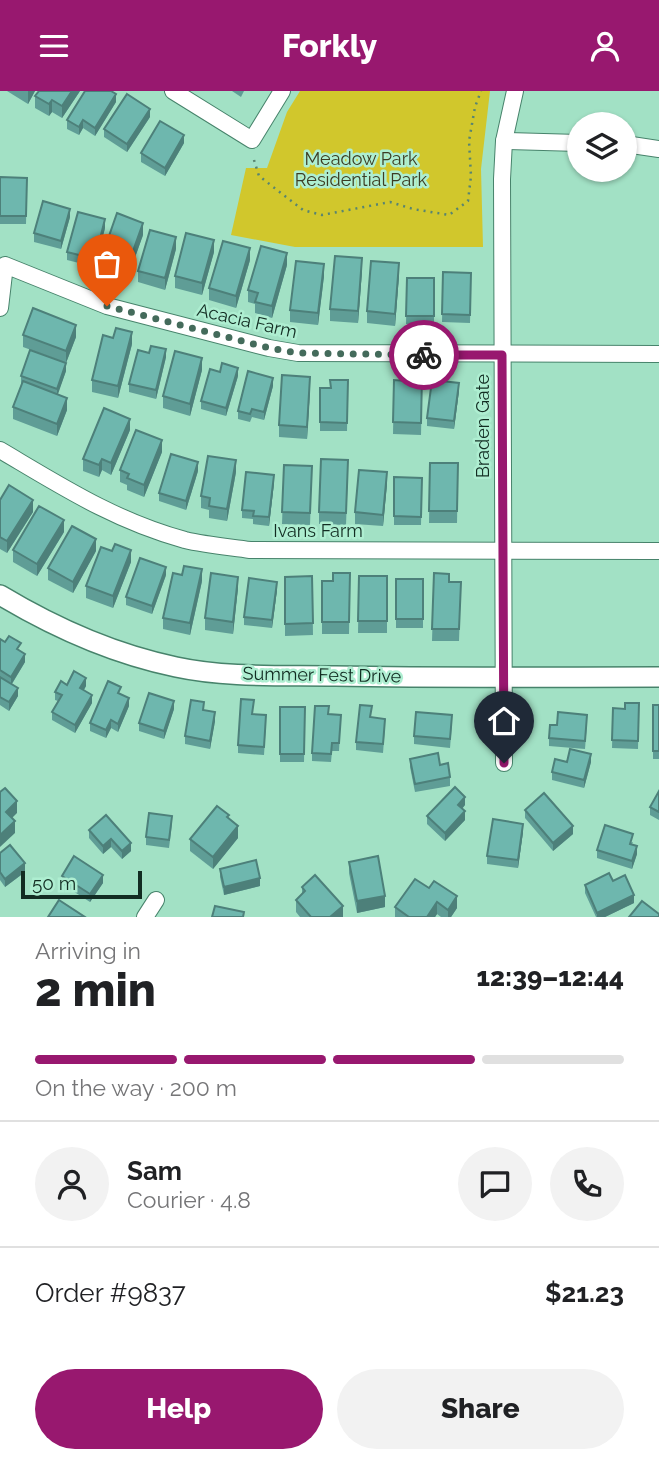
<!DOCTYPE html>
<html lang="en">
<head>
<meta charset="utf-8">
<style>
  :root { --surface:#fff; --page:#f2f2f2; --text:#202124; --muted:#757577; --line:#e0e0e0; --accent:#98186f }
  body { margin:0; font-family:Raleway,sans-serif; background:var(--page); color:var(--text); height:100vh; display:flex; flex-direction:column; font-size:26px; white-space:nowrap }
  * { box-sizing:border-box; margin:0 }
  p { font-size:23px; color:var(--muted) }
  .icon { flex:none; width:38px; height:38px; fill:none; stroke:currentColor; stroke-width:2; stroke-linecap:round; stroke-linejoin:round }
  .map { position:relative; height:826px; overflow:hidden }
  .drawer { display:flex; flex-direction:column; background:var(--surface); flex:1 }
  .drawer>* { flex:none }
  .tools { position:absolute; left:567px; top:21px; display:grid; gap:14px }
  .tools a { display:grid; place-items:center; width:70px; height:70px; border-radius:50%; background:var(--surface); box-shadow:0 2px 5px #0004; font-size:35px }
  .scale { position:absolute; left:21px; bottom:18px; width:121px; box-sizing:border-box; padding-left:7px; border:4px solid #122c22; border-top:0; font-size:19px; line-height:24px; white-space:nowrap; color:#122c22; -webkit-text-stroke:5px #aeeed1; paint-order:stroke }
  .pin { position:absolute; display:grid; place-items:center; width:60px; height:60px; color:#fff; margin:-72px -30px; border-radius:50% 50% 50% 0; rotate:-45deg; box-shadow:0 0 7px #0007 }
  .pin .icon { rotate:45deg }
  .courier { position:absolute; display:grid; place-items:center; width:70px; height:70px; margin:-35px; border:5px solid #98186f; border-radius:50%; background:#fff; color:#222; box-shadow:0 2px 9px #0007 }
  .summary em { font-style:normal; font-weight:800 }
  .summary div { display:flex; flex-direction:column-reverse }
  .summary { display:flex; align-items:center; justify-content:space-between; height:119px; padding:0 35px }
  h1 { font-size:46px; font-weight:800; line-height:52px }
  .bar { display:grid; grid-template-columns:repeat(4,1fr); gap:10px 7px; align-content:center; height:84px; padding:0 35px }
  .bar i { height:9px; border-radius:5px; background:var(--line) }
  .bar .selected { background:var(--accent) }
  .bar p { grid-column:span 4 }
  .line { display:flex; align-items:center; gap:18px; padding:0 35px; border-top:2px solid var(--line) }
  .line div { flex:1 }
  .round { display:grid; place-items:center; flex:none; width:74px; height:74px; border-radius:37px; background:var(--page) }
  .button { display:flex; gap:14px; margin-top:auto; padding:14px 35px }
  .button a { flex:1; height:80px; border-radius:42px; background:var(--accent); color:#fff; font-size:28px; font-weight:800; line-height:80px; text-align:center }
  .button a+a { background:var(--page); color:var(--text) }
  header { display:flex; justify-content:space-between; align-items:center; height:91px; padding:0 35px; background:var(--accent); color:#fff; font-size:32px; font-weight:800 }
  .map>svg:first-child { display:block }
</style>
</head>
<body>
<header><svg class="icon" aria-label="menu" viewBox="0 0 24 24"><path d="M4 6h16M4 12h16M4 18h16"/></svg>Forkly<svg class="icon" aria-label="person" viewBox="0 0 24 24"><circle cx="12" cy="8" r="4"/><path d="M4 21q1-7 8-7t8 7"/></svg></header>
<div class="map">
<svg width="659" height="826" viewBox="0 0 659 826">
  <rect width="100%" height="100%" fill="#a2e1c5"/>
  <path fill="#d1c72c" d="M300,0H490L481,78L483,156H295L231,144L246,77H267L287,21Z"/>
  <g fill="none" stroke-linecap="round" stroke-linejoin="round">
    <g stroke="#47836b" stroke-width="18">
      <g id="minor">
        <path d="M173,0L252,49L282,0"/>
        <path d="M504,50L579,52"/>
        <path d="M625,53L659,58"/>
        <path d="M0,217L5,174L107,215L269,257L298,262L659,263"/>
        <path d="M0,359C61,395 115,430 185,449C206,454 229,456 250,459L659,460"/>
        <path d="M504,672L502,88L504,50L515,0"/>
        <path d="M145,826L156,809"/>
      </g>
    </g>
    <g stroke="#47836b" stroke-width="22">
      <path id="tertiary" d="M0,504C55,537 113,563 176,576C227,587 283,584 335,585C443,587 551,586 659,586"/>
    </g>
    <path stroke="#588471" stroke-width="2.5" stroke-dasharray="2 5" stroke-linecap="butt" d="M254,69L259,85L303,119L322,124L390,111L413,118L449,124L468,110L471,85L469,50L475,16L481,0"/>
    <use href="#minor" stroke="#fff" stroke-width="16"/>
    <use href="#tertiary" stroke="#fff" stroke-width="19"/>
  </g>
  <g fill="#5f9d96">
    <path d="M7,0H35L28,13Z"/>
    <path d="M39,0H80L62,27L52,21L49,25L35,17V5Z"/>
    <path d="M232,0H244L241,6Z"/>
    <path d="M116,11L95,45L83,37L79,44L67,38V29Z"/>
    <path d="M150,26L127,61L104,46V38Z"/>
    <path d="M184,52L165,85L141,71V62Z"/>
    <path d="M0,86L27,87L26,133H0Z"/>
    <path d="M70,126L61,158L34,151V142Z"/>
    <path d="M105,137L95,176L67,169V161Z"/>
    <path d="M143,144L128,186L102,177V165Z"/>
    <path d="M176,158L165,199L138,191V180Z"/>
    <path d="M214,161L202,204L175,197V185Z"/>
    <path d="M250,169L236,217L209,209V197Z"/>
    <path d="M287,174L272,227L255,222V213L248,211V199Z"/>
    <path d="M362,179L358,232L330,230V218Z"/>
    <path d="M443,181L471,182L470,232L442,231Z"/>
    <path d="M399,184L395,235L367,232V220Z"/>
    <path d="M324,185L318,234L290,231V219Z"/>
    <path d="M407,187H434V233H406Z"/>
    <path d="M23,244L76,246L66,272V280L57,304L67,319L57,345L13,328V316L22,293H21V285L64,271L23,256Z"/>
    <path d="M132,253L118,307L92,301V289Z"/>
    <path d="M149,262L166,266L156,308L129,301V293Z"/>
    <path d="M202,279L190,325L163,317V305Z"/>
    <path d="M238,285L226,325L201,318V310Z"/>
    <path d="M348,289L347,340H320V297H331Z"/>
    <path d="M394,289L422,297L421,344L393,343Z"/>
    <path d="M273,295L264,329L252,326L250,331L238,328V320Z"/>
    <path d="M310,298L307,348L279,346V334Z"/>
    <path d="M459,300L454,338L427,335V327Z"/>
    <path d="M130,339L111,384L102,379L99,386L83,380V368Z"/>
    <path d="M162,361L144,406L127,399V394L120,391V379Z"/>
    <path d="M430,372H458L457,432H429Z"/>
    <path d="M284,374L312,375L310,434L282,433Z"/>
    <path d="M198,380L186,419L159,410V402Z"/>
    <path d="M236,381L227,430L209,427V419L201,417V405Z"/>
    <path d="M348,381L346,434L319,433V421Z"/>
    <path d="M394,386L422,387L421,434H394Z"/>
    <path d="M274,392L269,435L253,433V428L242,427V419Z"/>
    <path d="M387,393L383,435L355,433V421Z"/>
    <path d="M0,409L33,421L7,462L0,458Z"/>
    <path d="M64,441L37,485L13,471V459Z"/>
    <path d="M96,460L73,502L48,489V477Z"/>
    <path d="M112,460L131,471L113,517L86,507V495Z"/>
    <path d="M350,482L349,543H322V490H333Z"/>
    <path d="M434,482L449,491H461L459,550H432Z"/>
    <path d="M166,484L152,523L126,514V506Z"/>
    <path d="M312,485L313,544L285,545V486Z"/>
    <path d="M359,485H387V542H358Z"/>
    <rect x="396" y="488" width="27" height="49"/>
    <path d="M202,490L190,544L163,538V527Z"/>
    <path d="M238,497L233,543L205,539V527Z"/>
    <path d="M277,499L272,537L244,534V526Z"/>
    <path d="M0,548L21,561L25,571L12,593L18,605L9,620L0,614Z"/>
    <path d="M67,594L86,595L84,599L92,612L75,642L52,629V621L58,610L55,609V601Z"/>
    <path d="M121,603L129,615L118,641L111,637L106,647L90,640V632Z"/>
    <path d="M639,612L638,658L612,657L613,617L625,618Z"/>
    <rect x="653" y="614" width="6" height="54"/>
    <path d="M280,616H305L304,671H280Z"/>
    <path d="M174,618L164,648L139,640V632Z"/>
    <path d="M204,620L215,630L210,658L185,653V645Z"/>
    <path d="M329,623L341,624L339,660H332L331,671L312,670V662Z"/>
    <path d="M266,632L264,664L238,662V654Z"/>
    <path d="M452,632L450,657L414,653V645Z"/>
    <path d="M587,632L585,658L549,655V647L557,634Z"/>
    <path d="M385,636L383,662L356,659V651Z"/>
    <path d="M410,668L450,686V695L415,701L410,676Z"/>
    <path d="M567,671H591L584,697L552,689V681Z"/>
    <path d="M659,700V729L650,724V716Z"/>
    <path d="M465,714L462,718L465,729L445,750L427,733V725Z"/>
    <path d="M525,719L573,743L553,760L525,727Z"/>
    <path d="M106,724L131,760L122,768L111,756L103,763L89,747V739Z"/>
    <path d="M229,727L238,747L213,778L190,760V748Z"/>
    <path d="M172,733L169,757L146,754V746Z"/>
    <path d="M523,741L518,777L487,773V765Z"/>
    <path d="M633,751L632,753L637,763L632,778L597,767V759Z"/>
    <path d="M0,762L25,781L5,796L0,789Z"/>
    <path d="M349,771L385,816L357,822L349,782Z"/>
    <path d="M220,778L260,795L224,804L220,786Z"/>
    <path d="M62,785L103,792L90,811L62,793Z"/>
    <path d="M613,790L634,812L605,826H596L585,802V794Z"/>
    <path d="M302,796L343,826H300L296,821V809L302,803Z"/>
    <path d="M429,797L457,817L451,826H441L437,823L435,826H395V816Z"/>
  </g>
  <g fill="#4d807a">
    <path d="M28,0H35L28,13Z"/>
    <path d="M72,0H80L62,27V15Z"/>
    <path d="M116,3V11L95,45V37Z"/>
    <path d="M52,9V21L49,25V13Z"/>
    <path d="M150,18V26L127,61V53Z"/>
    <path d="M83,29V37L79,44V36Z"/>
    <path d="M184,44V52L165,85V77Z"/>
    <path d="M70,118V126L61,158V150Z"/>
    <path d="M105,128V137L95,176V168Z"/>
    <path d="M143,132V144L128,186V174Z"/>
    <path d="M176,146V158L165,199V187Z"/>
    <path d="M214,149V161L202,204V192Z"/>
    <path d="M250,157V169L236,217V205Z"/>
    <path d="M287,162V174L272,227V215Z"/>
    <path d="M362,167V179L358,232V220Z"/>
    <path d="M399,172V184L395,235V223Z"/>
    <path d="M324,173V185L318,234V222Z"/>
    <path d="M76,234V246L66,272V260Z"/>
    <path d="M132,241V253L118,307V295Z"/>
    <path d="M166,258V266L156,308V299Z"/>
    <path d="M202,267V279L190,325V313Z"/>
    <path d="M66,272V280L57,306V298Z"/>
    <path d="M238,277V285L226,325V317Z"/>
    <path d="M310,286V298L307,348V336Z"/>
    <path d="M273,287V295L264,329V321Z"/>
    <path d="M459,292V300L454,338V330Z"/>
    <path d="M67,307V319L57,345V333Z"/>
    <path d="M130,328V339L111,384V372Z"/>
    <path d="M162,349V361L144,406V394Z"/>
    <path d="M102,368V379L99,386V374Z"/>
    <path d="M236,369V381L227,430V418Z"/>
    <path d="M198,371V380L186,419V410Z"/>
    <path d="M387,381V393L383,435V424Z"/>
    <path d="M274,384V392L269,435V426Z"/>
    <path d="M33,409V421L7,462V450Z"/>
    <path d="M64,429V441L37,485V473Z"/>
    <path d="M96,448V460L73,502V491Z"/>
    <path d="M131,459V471L113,517V505Z"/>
    <path d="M166,476V484L152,523V515Z"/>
    <path d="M202,478V490L190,544V532Z"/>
    <path d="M238,486V497L233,543V531Z"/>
    <path d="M277,491V499L272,537V529Z"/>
    <path d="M25,563V571L11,594V586Z"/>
    <path d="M86,587V595L80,605V597Z"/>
    <path d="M18,597V605L9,620V611Z"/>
    <path d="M92,604V612L75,642V634Z"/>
    <path d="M129,607V615L118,641V633Z"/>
    <path d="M174,610V618L164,648V640Z"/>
    <path d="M215,621V630L210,658V650Z"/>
    <path d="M111,629V637L106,647V639Z"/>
    <path d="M591,663V671L584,697V689Z"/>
    <path d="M465,706V714L458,722V714Z"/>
    <path d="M17,710V722L6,733V721Z"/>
    <path d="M465,720V729L445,750V742Z"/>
    <path d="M15,730V742L0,756V744Z"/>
    <path d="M523,733V741L518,777V769Z"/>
    <path d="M238,735V747L213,778V766Z"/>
    <path d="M573,735V743L553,760V752Z"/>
    <path d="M111,748V756L103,763V755Z"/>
    <path d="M131,752V760L122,768V760Z"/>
    <path d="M637,755V763L632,778V770Z"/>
    <path d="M25,772V781L5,796V788Z"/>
    <path d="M103,784V792L90,811V803Z"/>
    <path d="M260,787V795L224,804V796Z"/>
    <path d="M634,804V812L605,826H597V822Z"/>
    <path d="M385,805V816L357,822V810Z"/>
    <path d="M457,805V817L451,826H448V819Z"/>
    <path d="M437,811V823L435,826H427Z"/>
    <path d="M343,815V826H330Z"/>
  </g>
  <g fill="#6eb7ae" stroke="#4d807a" stroke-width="2">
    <path d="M39,0H72L62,15L52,9L49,13L35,5Z"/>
    <path d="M85,0H111L116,3L95,37L83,29L79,36L67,29Z"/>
    <path d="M127,3L150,18L127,53L104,38Z"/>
    <path d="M160,30L184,44L165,77L141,62Z"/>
    <path d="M0,86L27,87L26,125H0Z"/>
    <path d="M43,110L70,118L61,150L34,142Z"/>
    <path d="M78,121L105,128L95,168L67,161Z"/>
    <path d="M117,122L143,132L128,174L102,165Z"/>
    <path d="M150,139L176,146L165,187L138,180Z"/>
    <path d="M186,142L214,149L202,192L175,185Z"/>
    <path d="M223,150L250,157L236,205L209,197Z"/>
    <path d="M261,155L287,162L272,215L255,211L258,202L248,199Z"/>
    <path d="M335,165L362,167L358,220L330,218Z"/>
    <path d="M296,170L324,173L318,222L290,219Z"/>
    <path d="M371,170L399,172L395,223L367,220Z"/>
    <path d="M443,181L471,182L470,224L442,223Z"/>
    <path d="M407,187H434V225H406Z"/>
    <path d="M33,217L76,234L66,260L23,244Z"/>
    <path d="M116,237L132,241L118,295L92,289L103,244L113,247Z"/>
    <path d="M151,255L166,258L156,299L129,293L138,259L149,262Z"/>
    <path d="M30,259L66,272L57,298L21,285Z"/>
    <path d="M175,260L202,267L190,313L163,305Z"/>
    <path d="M222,272L238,277L226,317L201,310L210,278L220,281Z"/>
    <path d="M248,280L273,287L264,321L252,318L250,323L238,320Z"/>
    <path d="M282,284L310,286L307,336L279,334Z"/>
    <path d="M406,284L422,285L421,332L393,331L394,289L406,290Z"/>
    <path d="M330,289H348L347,332L320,331V297H331Z"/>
    <path d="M432,289L459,292L454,330L427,327Z"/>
    <path d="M23,290L67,307L57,333L13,316Z"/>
    <path d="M104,317L130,328L111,372L102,368L99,374L83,368Z"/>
    <path d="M136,339L162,349L144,394L127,387L129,383L120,379Z"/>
    <path d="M171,363L198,371L186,410L159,402Z"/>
    <path d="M208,365L236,369L227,418L209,415L210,407L201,405Z"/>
    <path d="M321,368L348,369L346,422L319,421Z"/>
    <path d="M430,372H458L457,420H429Z"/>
    <path d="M284,374L312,375L310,422L282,421Z"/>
    <path d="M359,379L387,381L383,424L355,421Z"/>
    <path d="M246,381L274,384L269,426L253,425L254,420L242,419Z"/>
    <path d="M394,386L422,387L421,426L394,425Z"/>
    <path d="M9,394L33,409L7,450L0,446V409Z"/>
    <path d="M39,415L64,429L37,473L13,459Z"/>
    <path d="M72,435L96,448L73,491L48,477Z"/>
    <path d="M115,453L131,459L113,505L86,495L101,456L112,460Z"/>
    <path d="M140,467L166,476L152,515L126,506Z"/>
    <path d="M184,475L202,478L190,532L163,527L173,482L182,484Z"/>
    <path d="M211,482L238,486L233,531L205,527Z"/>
    <path d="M333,482H350L349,531H322V490H333Z"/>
    <path d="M434,482L449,483V491H461L459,538H432Z"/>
    <path d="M312,485L313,532L285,533V486Z"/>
    <path d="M359,485H387V530H358Z"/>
    <path d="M249,487L277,491L272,529L244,526Z"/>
    <rect x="396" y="488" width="27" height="40"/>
    <path d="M9,545L21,552L17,558L25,563L11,586L0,579V548L5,551Z"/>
    <path d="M74,580L86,587L80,597L92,604L75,634L52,621L62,604L55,601L61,590L67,594Z"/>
    <path d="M0,586L18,597L9,611L0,606Z"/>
    <path d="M108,590L121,596L118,602L129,607L118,633L111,629L106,639L90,632Z"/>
    <path d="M149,602L174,610L164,640L139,632Z"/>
    <path d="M241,608L254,609L252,623L266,624L264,656L238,654Z"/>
    <path d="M191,609L204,611L203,619L215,621L210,650L185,645Z"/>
    <path d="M625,612H639L638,650L612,649L613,617L625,618Z"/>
    <path d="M360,614L372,615L370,626L385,628L383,653L356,651Z"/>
    <rect x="653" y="614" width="6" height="46"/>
    <path d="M315,615H329L328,623L341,624L339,652H332L331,663L312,662Z"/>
    <path d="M280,616H305L304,663H280Z"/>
    <path d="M416,621L452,624L450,648L414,645Z"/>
    <path d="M558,621L587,624L585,650L549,647L550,634H557Z"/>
    <path d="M570,658L591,663L584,689L552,681L555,668L567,671Z"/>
    <path d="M438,662L440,674L448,672L450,686L415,693L410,668Z"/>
    <path d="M455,696L465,706L458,714L465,720L445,742L427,725Z"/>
    <path d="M5,697L17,710L6,721L15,730L0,744V701Z"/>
    <path d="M659,700V721L650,716Z"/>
    <path d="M544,702L573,735L553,752L525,719Z"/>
    <path d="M217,715L229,724L227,726L238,735L213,766L190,748Z"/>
    <path d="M149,722L172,725L169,749L146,746Z"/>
    <path d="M106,724L131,752L122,760L111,748L103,755L89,739Z"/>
    <path d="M493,728L523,733L518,769L487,765Z"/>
    <path d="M605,734L633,743L630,753L637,755L632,770L597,759Z"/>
    <path d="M10,754L25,772L5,788L0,781V762Z"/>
    <path d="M74,765L103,784L90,803L62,785Z"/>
    <path d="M378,765L385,805L357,810L349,771Z"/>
    <path d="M256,769L260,787L224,796L220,778Z"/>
    <path d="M609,782L613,790L625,784L634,804L597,822L585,794Z"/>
    <path d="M315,784L343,815L330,826H311L296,809L305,800L302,796Z"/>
    <path d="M415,788L429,797L434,790L457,805L448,819L437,811L427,826H409L395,816Z"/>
    <path d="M59,809L85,826H48Z"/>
    <path d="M642,810L659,823V826H629Z"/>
    <path d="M215,815L244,821L243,826H212Z"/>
  </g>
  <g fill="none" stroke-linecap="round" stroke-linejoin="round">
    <path stroke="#446b5b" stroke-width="7" stroke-dasharray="0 12.6" d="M107,215L269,257L298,262L424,264"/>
    <path stroke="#98186f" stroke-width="9" d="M424,264H502L504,672"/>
  </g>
  <g text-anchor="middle" stroke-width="5" stroke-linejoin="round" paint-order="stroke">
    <g font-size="18" fill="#3d3c23" stroke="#aeeed1">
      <text x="361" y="74">Meadow Park<tspan x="361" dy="21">Residential Park</tspan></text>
    </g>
    <g font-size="18" fill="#122c22" stroke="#aeeed1">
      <text transform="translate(247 230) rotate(13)" y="6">Acacia Farm</text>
      <text transform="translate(483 335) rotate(-90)" y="6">Braden Gate</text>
      <text x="318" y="446">Ivans Farm</text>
      <text transform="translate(322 584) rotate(1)" y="6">Summer Fest Drive</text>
    </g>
  </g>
</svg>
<div class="tools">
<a><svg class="icon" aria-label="layers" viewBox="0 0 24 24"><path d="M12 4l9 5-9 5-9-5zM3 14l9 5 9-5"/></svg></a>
</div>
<div class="scale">50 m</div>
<div class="pin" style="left:107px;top:215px;background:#ea580c"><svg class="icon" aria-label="bag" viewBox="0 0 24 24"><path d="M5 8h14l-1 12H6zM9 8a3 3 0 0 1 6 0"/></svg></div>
<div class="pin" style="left:504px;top:672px;background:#1f2937"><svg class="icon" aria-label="home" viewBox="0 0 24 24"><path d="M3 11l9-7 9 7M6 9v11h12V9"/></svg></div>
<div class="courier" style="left:424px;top:264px"><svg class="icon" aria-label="bike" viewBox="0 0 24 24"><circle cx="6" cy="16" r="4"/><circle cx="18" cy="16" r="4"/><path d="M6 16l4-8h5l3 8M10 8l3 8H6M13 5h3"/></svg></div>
</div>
<section class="drawer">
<div class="summary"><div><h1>2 min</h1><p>Arriving in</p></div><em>12:39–12:44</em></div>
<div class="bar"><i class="selected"></i><i class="selected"></i><i class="selected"></i><i></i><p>On the way · 200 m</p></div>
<div class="line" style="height:126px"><a class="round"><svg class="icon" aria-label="person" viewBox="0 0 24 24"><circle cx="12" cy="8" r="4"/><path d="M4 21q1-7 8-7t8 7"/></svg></a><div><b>Sam</b><p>Courier · 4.8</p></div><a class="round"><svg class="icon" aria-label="chat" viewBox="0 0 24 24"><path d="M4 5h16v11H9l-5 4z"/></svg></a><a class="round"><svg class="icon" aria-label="phone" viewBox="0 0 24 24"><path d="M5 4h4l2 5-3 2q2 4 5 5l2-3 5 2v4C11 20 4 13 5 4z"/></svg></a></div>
<div class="line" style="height:91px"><div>Order #9837</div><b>$21.23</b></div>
<div class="button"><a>Help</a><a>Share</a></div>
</section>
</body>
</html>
